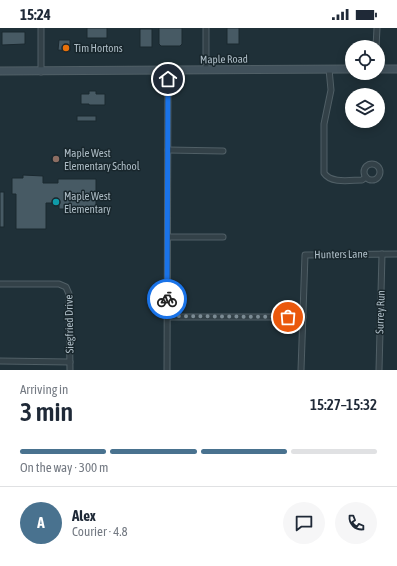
<!DOCTYPE html>
<html lang="en">
<head>
<meta charset="utf-8">
<style>
  :root { --surface:#fff; --page:#f6f6f7; --text:#1f2937; --muted:#747a83; --line:#e0e1e3; --accent:#49728f }
  body { margin:0; font-family:"Asap Condensed",sans-serif; background:var(--page); color:var(--text); height:100vh; display:flex; flex-direction:column; font-size:15px; white-space:nowrap }
  * { box-sizing:border-box; margin:0 }
  p { font-size:13px; color:var(--muted) }
  .icon { flex:none; width:22px; height:22px; fill:none; stroke:currentColor; stroke-width:2; stroke-linecap:round; stroke-linejoin:round }
  .map { position:relative; height:342px; overflow:hidden }
  .drawer { display:flex; flex-direction:column; background:var(--surface); flex:1 }
  .drawer>* { flex:none }
  .fabs { position:absolute; left:345px; top:12px; display:grid; gap:8px }
  .fabs a { display:grid; place-items:center; width:40px; height:40px; border-radius:50%; background:var(--surface); box-shadow:0 2px 10px #0003; font-size:20px }
  .pin { position:absolute; display:grid; place-items:center; width:34px; height:34px; color:#fff; margin:-17px; border:2px solid #fff; border-radius:50%; box-shadow:0 1px 4px #0007 }
  .courier { position:absolute; display:grid; place-items:center; width:40px; height:40px; margin:-20px; border:3px solid #1a73e8; border-radius:50%; background:#fff; color:#222; box-shadow:0 1px 5px #0007 }
  .overview em { font-style:normal; font-weight:600 }
  .overview div { display:flex; flex-direction:column-reverse }
  .overview { display:flex; align-items:center; justify-content:space-between; height:68px; padding:0 20px }
  h1 { font-size:26px; font-weight:600; line-height:30px }
  .bar { display:grid; grid-template-columns:repeat(4,1fr); gap:6px 4px; align-content:center; height:48px; padding:0 20px }
  .bar i { height:5px; border-radius:3px; background:var(--line) }
  .bar .current { background:var(--accent) }
  .bar p { grid-column:span 4 }
  .line { display:flex; align-items:center; gap:10px; padding:0 20px; border-top:1px solid var(--line) }
  .line div { flex:1 }
  .round { display:grid; place-items:center; flex:none; width:42px; height:42px; border-radius:21px; background:var(--page) }
  .status { display:flex; justify-content:space-between; align-items:center; height:28px; padding:0 20px; background:var(--surface); direction:ltr }
  .status svg { height:11px; fill:currentColor }
  .map>svg:first-child { display:block }
</style>
</head>
<body>
<div class="status"><b>15:24</b><svg viewBox="0 0 49 12"><path d="M0 12V9h3v3zM5 12V6h3v6zM10 12V3h3v9zM15 12V0h3v12zM26 1h20v11H26zM47 4h2v5h-2z"/></svg></div>
<div class="map">
<svg width="397" height="342" viewBox="0 0 397 342">
  <rect width="100%" height="100%" fill="#1f3038"/>
  <g fill="#475a64" stroke="#1a282f">
    <rect x="87" y="0" width="20" height="10"/>
    <path d="M159,0H182V16L180,18H161L159,16Z"/>
    <rect x="227" y="0" width="12" height="16"/>
    <rect x="140" y="1" width="12" height="18"/>
    <path d="M2,4H25V16L2,17Z"/>
    <path d="M59,12H70V23L58,22Z"/>
    <path d="M89,63H96V66H105V77H89V76H81V66H89Z"/>
    <rect x="77" y="88" width="19" height="5"/>
    <path d="M23,147L43,148V155H58V151H96V181H59V175H46V201H16V166H12V150H23Z"/>
    <rect x="0" y="164" width="4" height="35"/>
  </g>
  <g fill="none" stroke-linecap="round" stroke-linejoin="round">
    <g stroke="#505f66" stroke-width="7">
      <g id="street">
        <path d="M41,0V44"/>
        <path d="M206,0V42"/>
        <path d="M376,19L377,0"/>
        <path d="M329,41L331,62L324,96V145C331,156 351,152 362,152L366,149"/>
        <path d="M168,122L223,123"/>
        <circle cx="372" cy="144" r="8"/>
        <path d="M168,209H223"/>
        <path d="M0,256H59L66,259L69,266L70,342"/>
        <path d="M167,289H303"/>
        <path d="M0,333L70,334"/>
        <path d="M167,342L168,43"/>
        <path d="M301,342L305,227L397,226"/>
        <path d="M379,342L382,226"/>
      </g>
    </g>
    <g stroke="#505f66" stroke-width="9">
      <g id="secondary">
        <path d="M378,41H397"/>
        <path d="M0,43L352,41"/>
      </g>
    </g>
    <use href="#street" stroke="#334148" stroke-width="5"/>
    <use href="#secondary" stroke="#41515b" stroke-width="7"/>
  </g>
  <g fill="none" stroke-linecap="round" stroke-linejoin="round">
    <path stroke="#7b8b94" stroke-width="4" stroke-dasharray="0 7.2" d="M167,271V288L288,289"/>
    <path stroke="#1a73e8" stroke-width="5" d="M167,271L168,51"/>
  </g>
  <circle fill="#e8710a" stroke="#18262c" stroke-width="1.5" cx="66" cy="20" r="4"/>
  <circle fill="#8d6e63" stroke="#18262c" stroke-width="1.5" cx="56" cy="131" r="4"/>
  <circle fill="#0f9aa8" stroke="#18262c" stroke-width="1.5" cx="56" cy="174" r="4"/>
  <g text-anchor="middle" stroke-width="3" stroke-linejoin="round" paint-order="stroke">
    <g font-size="11" fill="#adbcc5" stroke="#18262c" text-anchor="start">
      <text x="74" y="24">Tim Hortons</text>
      <text x="64" y="129">Maple West<tspan x="64" dy="13">Elementary School</tspan></text>
      <text x="64" y="172">Maple West<tspan x="64" dy="13">Elementary</tspan></text>
    </g>
    <g font-size="11" fill="#adbcc5" stroke="#18262c">
      <text transform="translate(224 31) rotate(-1)" y="4">Maple Road</text>
      <text transform="translate(341 226) rotate(-1)" y="4">Hunters Lane</text>
      <text transform="translate(380 284) rotate(-88)" y="4">Surrey Run</text>
      <text transform="translate(69 296) rotate(-91)" y="4">Siegfried Drive</text>
    </g>
  </g>
</svg>
<div class="fabs">
<a><svg class="icon" aria-label="locate" viewBox="0 0 24 24"><circle cx="12" cy="12" r="6"/><path d="M12 2v4M12 18v4M2 12h4M18 12h4"/></svg></a>
<a><svg class="icon" aria-label="layers" viewBox="0 0 24 24"><path d="M12 4l9 5-9 5-9-5zM3 14l9 5 9-5"/></svg></a>
</div>
<div class="pin" style="left:288px;top:289px;background:#ea580c"><svg class="icon" aria-label="bag" viewBox="0 0 24 24"><path d="M5 8h14l-1 12H6zM9 8a3 3 0 0 1 6 0"/></svg></div>
<div class="pin" style="left:168px;top:51px;background:#1f2937"><svg class="icon" aria-label="home" viewBox="0 0 24 24"><path d="M3 11l9-7 9 7M6 9v11h12V9"/></svg></div>
<div class="courier" style="left:167px;top:271px"><svg class="icon" aria-label="bike" viewBox="0 0 24 24"><circle cx="6" cy="16" r="4"/><circle cx="18" cy="16" r="4"/><path d="M6 16l4-8h5l3 8M10 8l3 8H6M13 5h3"/></svg></div>
</div>
<section class="drawer">
<div class="overview"><div><h1>3 min</h1><p>Arriving in</p></div><em>15:27–15:32</em></div>
<div class="bar"><i class="current"></i><i class="current"></i><i class="current"></i><i></i><p>On the way · 300 m</p></div>
<div class="line" style="height:72px"><b class="round" style="background:var(--accent);color:#fff">A</b><div><b>Alex</b><p>Courier · 4.8</p></div><a class="round"><svg class="icon" aria-label="chat" viewBox="0 0 24 24"><path d="M4 5h16v11H9l-5 4z"/></svg></a><a class="round"><svg class="icon" aria-label="phone" viewBox="0 0 24 24"><path d="M5 4h4l2 5-3 2q2 4 5 5l2-3 5 2v4C11 20 4 13 5 4z"/></svg></a></div>
</section>
</body>
</html>
